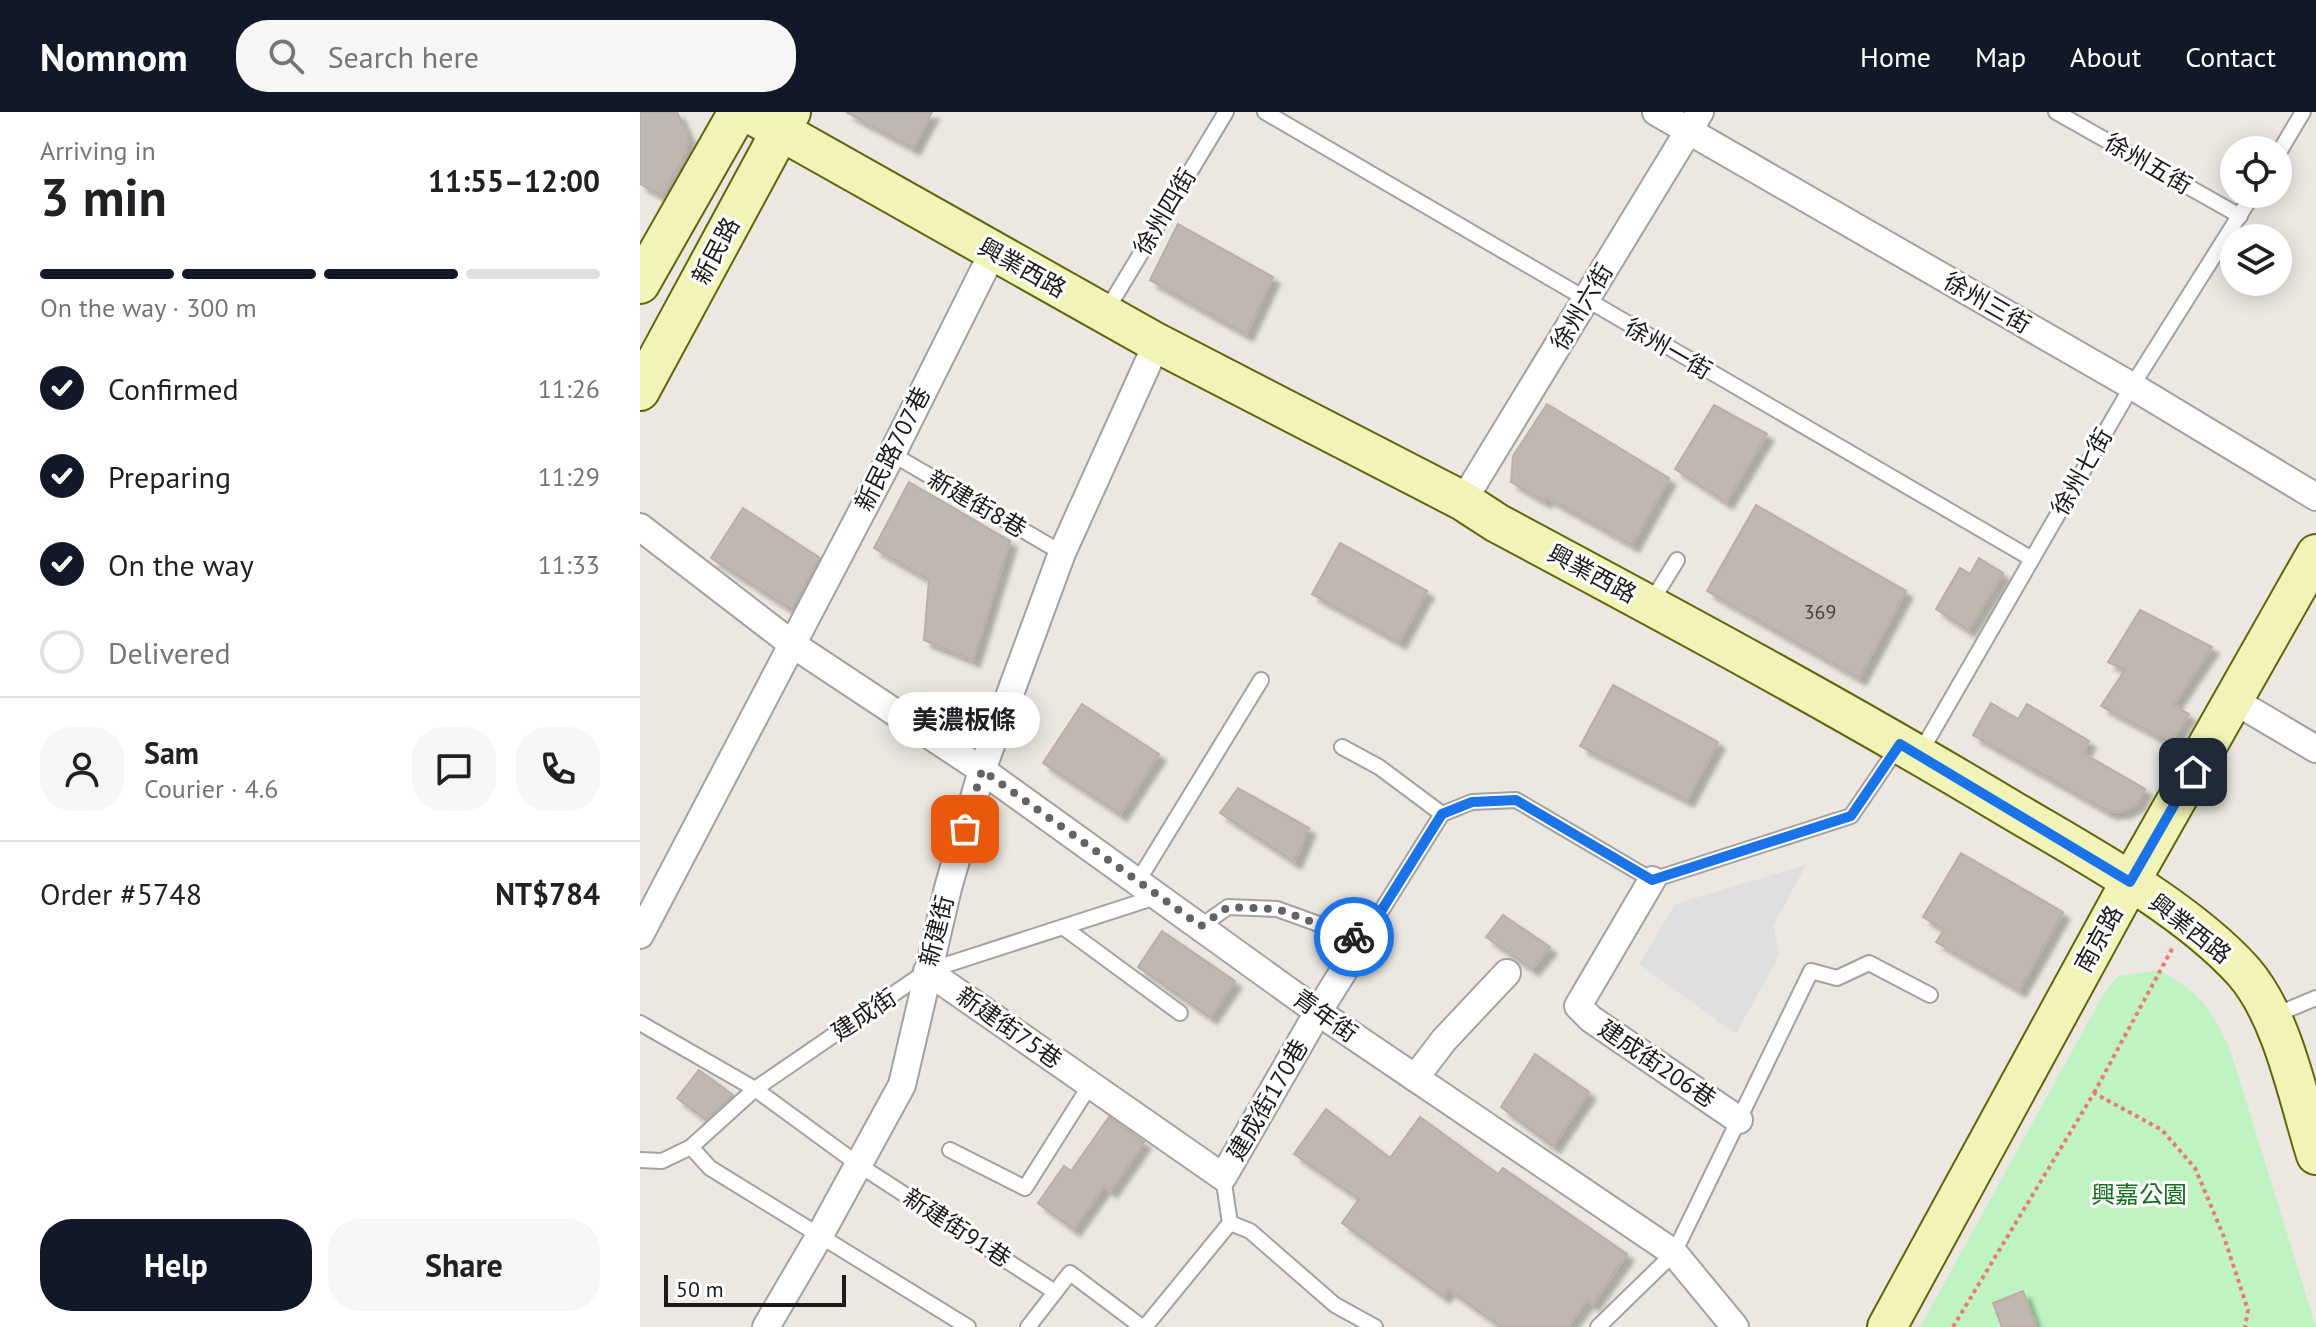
<!DOCTYPE html>
<html lang="en">
<head>
<meta charset="utf-8">
<style>
  :root { --surface:#fff; --page:#f6f6f6; --text:#202124; --muted:#757577; --line:#e0e0e0; --accent:#111827 }
  body { margin:0; font-family:"PT Sans","Noto Sans TC",sans-serif; background:var(--page); color:var(--text); height:100vh; display:flex; flex-direction:column; font-size:30px; white-space:nowrap }
  * { box-sizing:border-box; margin:0 }
  p { font-size:26px; color:var(--muted) }
  .icon { flex:none; width:44px; height:44px; fill:none; stroke:currentColor; stroke-width:2; stroke-linecap:round; stroke-linejoin:round }
  .map { position:relative; flex:1; overflow:hidden }
  .drawer { display:flex; flex-direction:column; background:var(--surface); width:640px }
  .drawer>* { flex:none }
  .fabs { position:absolute; left:1580px; top:24px; display:grid; gap:16px }
  .fabs a { display:grid; place-items:center; width:72px; height:72px; border-radius:50%; background:var(--surface); box-shadow:0 4px 20px #0003; font-size:40px }
  .scale { position:absolute; left:24px; bottom:20px; width:182px; box-sizing:border-box; padding-left:8px; border:4px solid #1b1b1b; border-top:0; font-size:22px; line-height:28px; white-space:nowrap; color:#1b1b1b; -webkit-text-stroke:6px #fff; paint-order:stroke }
  .pin { position:absolute; display:grid; place-items:center; width:68px; height:68px; color:#fff; margin:-34px; border-radius:16px; box-shadow:0 4px 12px #0006 }
  .courier { position:absolute; display:grid; place-items:center; width:80px; height:80px; margin:-40px; border:6px solid #1a73e8; border-radius:50%; background:#fff; color:#222; box-shadow:0 2px 10px #0007 }
  .bubble { position:absolute; height:56px; border-radius:28px; background:var(--surface); box-shadow:0 4px 20px #0003; font-size:26px; font-weight:700; line-height:56px; text-align:center }
  .head em { font-style:normal; font-weight:700 }
  .head div { display:flex; flex-direction:column-reverse }
  .head { display:flex; align-items:center; justify-content:space-between; height:136px; padding:0 40px }
  h1 { font-size:52px; font-weight:700; line-height:60px }
  .bar { display:grid; grid-template-columns:repeat(4,1fr); gap:12px 8px; align-content:center; height:96px; padding:0 40px }
  .bar i { height:10px; border-radius:6px; background:var(--line) }
  .bar .on { background:var(--accent) }
  .bar p { grid-column:span 4 }
  .line { display:flex; align-items:center; gap:20px; padding:0 40px; border-top:2px solid var(--line) }
  .line div { flex:1 }
  .round { display:grid; place-items:center; flex:none; width:84px; height:84px; border-radius:32px; background:var(--page) }
  ol { padding:0 40px; list-style:none }
  li { display:flex; align-items:center; gap:24px; height:88px }
  li p { margin-inline-start:auto }
  li .icon { padding:8px; border-radius:50%; background:var(--accent); color:#fff; stroke-width:4 }
  li:last-child { color:var(--muted) }
  li i { width:44px; height:44px; border:4px solid var(--line); border-radius:50% }
  .action { display:flex; gap:16px; margin-top:auto; padding:16px 40px }
  .action a { flex:1; height:92px; border-radius:32px; background:var(--accent); color:#fff; font-size:32px; font-weight:700; line-height:92px; text-align:center }
  .action a+a { background:var(--page); color:var(--text) }
  header { display:flex; align-items:center; gap:48px; box-sizing:border-box; height:112px; padding:0 40px; background:var(--accent); color:#fff }
  header strong { font-size:38px }
  nav { display:flex; gap:44px; margin-inline-start:auto; font-size:28px }
  .search { width:560px; height:72px; background:var(--page); display:flex; align-items:center; gap:20px; box-sizing:border-box; padding:0 28px; border-radius:32px; color:var(--muted); font-size:30px }
  main { display:flex; flex:1; min-height:0 }
  .map>svg:first-child { display:block }
</style>
</head>
<body>
<header>
<strong>Nomnom</strong>
<div class="search"><svg class="icon" aria-label="search" viewBox="0 0 24 24"><circle cx="10" cy="10" r="6"/><path d="M15 15l6 6"/></svg>Search here</div>
<nav><a>Home</a><a>Map</a><a>About</a><a>Contact</a></nav>
</header>
<main>
<section class="drawer">
<div class="head"><div><h1>3 min</h1><p>Arriving in</p></div><em>11:55–12:00</em></div>
<div class="bar"><i class="on"></i><i class="on"></i><i class="on"></i><i></i><p>On the way · 300 m</p></div>
<ol>
<li><svg class="icon" aria-label="check" viewBox="0 0 24 24"><path d="M5 12l5 5 9-10"/></svg>Confirmed<p>11:26</p></li>
<li><svg class="icon" aria-label="check" viewBox="0 0 24 24"><path d="M5 12l5 5 9-10"/></svg>Preparing<p>11:29</p></li>
<li><svg class="icon" aria-label="check" viewBox="0 0 24 24"><path d="M5 12l5 5 9-10"/></svg>On the way<p>11:33</p></li>
<li><i></i>Delivered</li>
</ol>
<div class="line" style="height:144px"><a class="round"><svg class="icon" aria-label="person" viewBox="0 0 24 24"><circle cx="12" cy="8" r="4"/><path d="M4 21q1-7 8-7t8 7"/></svg></a><div><b>Sam</b><p>Courier · 4.6</p></div><a class="round"><svg class="icon" aria-label="chat" viewBox="0 0 24 24"><path d="M4 5h16v11H9l-5 4z"/></svg></a><a class="round"><svg class="icon" aria-label="phone" viewBox="0 0 24 24"><path d="M5 4h4l2 5-3 2q2 4 5 5l2-3 5 2v4C11 20 4 13 5 4z"/></svg></a></div>
<div class="line" style="height:104px"><div>Order #5748</div><b>NT$784</b></div>
<div class="action"><a>Help</a><a>Share</a></div>
</section>
<div class="map">
<svg width="1676" height="1215" viewBox="0 0 1676 1215">
  <defs>
    <filter id="shadow"><feDropShadow dx="7" dy="7" stdDeviation="2" flood-color="#0004"/></filter>
  </defs>
  <rect width="100%" height="100%" fill="#ece8e1"/>
  <path fill="#bff4c2" d="M1519,858C1561,882 1569,893 1590,937L1676,1215H1280L1464,881L1478,864Z"/>
  <path fill="#dfdfdf" d="M1166,753L1133,814L1140,842L1096,922L999,852L1035,792Z"/>
  <g fill="#c0b7b1" stroke="#bcaea4" stroke-width="2" filter="url(#shadow)">
    <path d="M0,0H37L49,26L44,44L22,84L0,72Z"/>
    <path d="M206,0H292L273,36Z"/>
    <path d="M538,112L633,165L606,222L510,168Z"/>
    <path d="M907,292L1029,366L992,433L906,385L904,389L871,370L873,344Z"/>
    <path d="M1074,293L1127,322L1086,390L1035,357Z"/>
    <path d="M269,370L370,429L333,548L284,528L289,468L234,436Z"/>
    <path d="M1116,393L1266,479L1219,566L1067,479Z"/>
    <path d="M103,396L180,446L152,498L71,446Z"/>
    <path d="M700,431L787,479L759,530L672,482Z"/>
    <path d="M1339,446L1363,461L1328,518L1296,497L1320,456L1330,462Z"/>
    <path d="M1500,498L1572,535L1533,593L1549,602L1530,631L1461,594L1485,558L1468,550Z"/>
    <path d="M973,573L1078,630L1047,688L940,634Z"/>
    <path d="M1351,591L1378,607L1387,592L1449,629L1443,641L1505,677L1497,692L1483,699L1469,700L1333,623Z"/>
    <path d="M442,592L519,642L480,702L403,651Z"/>
    <path d="M598,676L669,716L654,750L580,701Z"/>
    <path d="M1321,741L1423,800L1379,878L1296,830L1304,818L1283,805Z"/>
    <path d="M863,803L910,835L892,857L846,825Z"/>
    <path d="M522,819L595,869L570,905L498,855Z"/>
    <path d="M895,942L949,980L913,1034L861,995Z"/>
    <path d="M59,958L93,983L66,1008L37,986Z"/>
    <path d="M686,997L750,1046L780,1005L858,1062L863,1056L987,1142L952,1192L947,1188L927,1215H861L808,1177L803,1184L702,1111L719,1087L654,1042Z"/>
    <path d="M469,1005L504,1030L470,1079L464,1074L433,1117L398,1091L424,1054L431,1059Z"/>
    <path d="M1383,1179L1396,1215H1362L1353,1191Z"/>
  </g>
  <g fill="none" stroke-linecap="round" stroke-linejoin="round">
    <g stroke="#a2a2a2" stroke-width="18">
      <g id="lane">
        <path d="M625,0L1392,447"/>
        <path d="M1416,0L1600,104"/>
        <path d="M1638,42L1663,0"/>
        <path d="M465,201L586,0"/>
        <path d="M252,342L422,441"/>
        <path d="M1010,492L1037,448"/>
        <path d="M702,635L739,655L802,702"/>
        <path d="M1280,641L1492,274L1613,82"/>
        <path d="M498,769L621,568"/>
        <path d="M561,814L588,795L637,797L723,828L802,702L832,690L876,688L1012,768L1211,704L1260,632"/>
        <path d="M423,815L540,901"/>
        <path d="M1633,904L1676,886"/>
        <path d="M0,911L115,977L219,1053L415,1180"/>
        <path d="M51,1035L70,1056L328,1215"/>
        <path d="M310,1038L385,1076L450,973"/>
        <path d="M0,1048L22,1049L51,1035L115,977L287,859L519,784"/>
        <path d="M590,1111L610,1119L695,1193L735,1215"/>
        <path d="M388,1215L430,1161L502,1215"/>
        <path d="M505,1215L590,1111L583,1065"/>
        <path d="M958,1215L1034,1141L1171,859L1197,866L1229,851L1290,883"/>
      </g>
    </g>
    <g stroke="#a2a2a2" stroke-width="30">
      <g id="street">
        <path d="M1016,0L1492,274L1676,385"/>
        <path d="M823,389L1060,0"/>
        <path d="M0,415L152,532L342,658L678,900L1034,1141L1095,1215"/>
        <path d="M1593,588L1676,637"/>
        <path d="M1012,768L938,894L951,907L1099,1008"/>
        <path d="M0,823L252,342L353,140"/>
        <path d="M287,859L583,1065L678,900L723,828"/>
        <path d="M775,966L804,928L867,861"/>
        <path d="M126,1215L180,1123L262,973L308,776L342,658L422,441L517,231"/>
      </g>
    </g>
    <g stroke="#5f670c" stroke-width="42">
      <g id="secondary">
        <path d="M107,0L517,231L823,389L857,411C1029,503 1202,596 1370,697C1444,741 1545,795 1603,859C1643,904 1658,986 1676,1043"/>
        <path d="M0,172L98,0"/>
        <path d="M0,279L151,0"/>
        <path d="M1247,1215L1490,770L1676,442"/>
      </g>
    </g>
    <g stroke="#ee7a6f" stroke-width="4" stroke-dasharray="4 4" stroke-linecap="butt">
      <path d="M1454,981L1533,835"/>
      <path d="M1313,1215L1454,981L1522,1018L1555,1056L1584,1125L1608,1198L1605,1215"/>
    </g>
    <use href="#lane" stroke="#fff" stroke-width="14"/>
    <use href="#street" stroke="#fff" stroke-width="26"/>
    <use href="#secondary" stroke="#f2f4b7" stroke-width="38"/>
  </g>
  <g fill="none" stroke-linecap="round" stroke-linejoin="round">
    <path stroke="#646360" stroke-width="8" stroke-dasharray="0 14.4" d="M325,717L342,658L561,814L588,795L637,797L714,825"/>
    <path stroke="#1a73e8" stroke-width="10" d="M714,825L723,828L802,702L832,690L876,688L1012,768L1211,704L1260,632L1490,770L1553,660"/>
  </g>
  <g text-anchor="middle" stroke-width="6" stroke-linejoin="round" paint-order="stroke">
    <g font-size="20" fill="#444240">
      <text x="1180" y="507">369</text>
    </g>
    <g font-size="24" fill="#1b1b1b" stroke="#fff">
      <text transform="translate(1508 52) rotate(30)" y="8">徐州五街</text>
      <text transform="translate(525 100) rotate(-59)" y="8">徐州四街</text>
      <text transform="translate(76 139) rotate(-62)" y="8">新民路</text>
      <text transform="translate(382 156) rotate(29)" y="8">興業西路</text>
      <text transform="translate(1347 191) rotate(30)" y="8">徐州三街</text>
      <text transform="translate(942 195) rotate(-59)" y="8">徐州六街</text>
      <text transform="translate(1028 237) rotate(30)" y="8">徐州一街</text>
      <text transform="translate(253 337) rotate(-63)" y="8">新民路707巷</text>
      <text transform="translate(1442 360) rotate(-60)" y="8">徐州七街</text>
      <text transform="translate(337 392) rotate(30)" y="8">新建街8巷</text>
      <text transform="translate(952 462) rotate(28)" y="8">興業西路</text>
      <text transform="translate(1550 817) rotate(38)" y="8">興業西路</text>
      <text transform="translate(297 819) rotate(-76)" y="8">新建街</text>
      <text transform="translate(1459 827) rotate(-61)" y="8">南京路</text>
      <text transform="translate(224 903) rotate(-34)" y="8">建成街</text>
      <text transform="translate(685 904) rotate(35)" y="8">青年街</text>
      <text transform="translate(369 916) rotate(35)" y="8">新建街75巷</text>
      <text transform="translate(1017 952) rotate(34)" y="8">建成街206巷</text>
      <text transform="translate(628 988) rotate(-60)" y="8">建成街170巷</text>
      <text transform="translate(317 1116) rotate(33)" y="8">新建街91巷</text>
    </g>
    <g font-size="24" fill="#136f19" stroke="#fff">
      <text x="1499" y="1091">興嘉公園</text>
    </g>
  </g>
</svg>
<div class="fabs">
<a><svg class="icon" aria-label="locate" viewBox="0 0 24 24"><circle cx="12" cy="12" r="6"/><path d="M12 2v4M12 18v4M2 12h4M18 12h4"/></svg></a>
<a><svg class="icon" aria-label="layers" viewBox="0 0 24 24"><path d="M12 4l9 5-9 5-9-5zM3 14l9 5 9-5"/></svg></a>
</div>
<div class="scale">50 m</div>
<div class="pin" style="left:325px;top:717px;background:#ea580c"><svg class="icon" aria-label="bag" viewBox="0 0 24 24"><path d="M5 8h14l-1 12H6zM9 8a3 3 0 0 1 6 0"/></svg></div>
<div class="pin" style="left:1553px;top:660px;background:#1f2937"><svg class="icon" aria-label="home" viewBox="0 0 24 24"><path d="M3 11l9-7 9 7M6 9v11h12V9"/></svg></div>
<div class="courier" style="left:714px;top:825px"><svg class="icon" aria-label="bike" viewBox="0 0 24 24"><circle cx="6" cy="16" r="4"/><circle cx="18" cy="16" r="4"/><path d="M6 16l4-8h5l3 8M10 8l3 8H6M13 5h3"/></svg></div>
<div class="bubble" style="left:248px;top:580px;width:152px">美濃板條</div>
</div>
</main>
</body>
</html>
